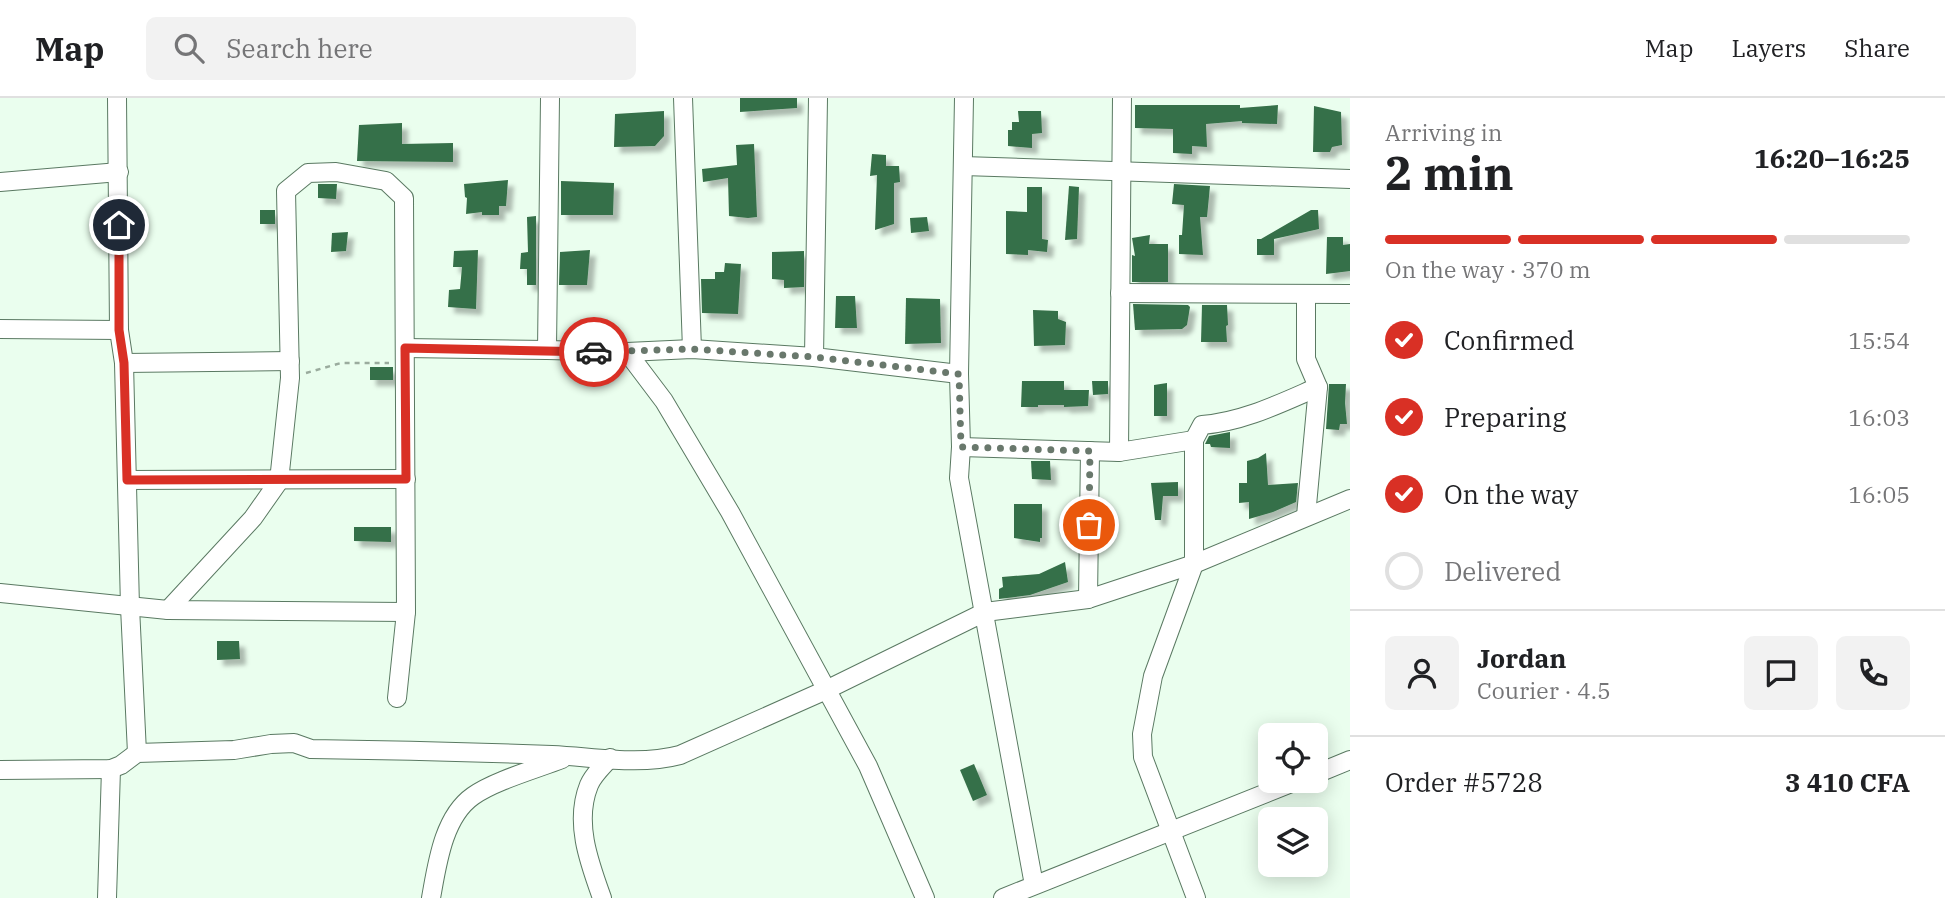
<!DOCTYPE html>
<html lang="en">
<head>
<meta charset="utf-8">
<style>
  :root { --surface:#fff; --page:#f2f2f2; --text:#202124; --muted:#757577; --line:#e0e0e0; --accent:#d93025 }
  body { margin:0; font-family:"IBM Plex Serif",serif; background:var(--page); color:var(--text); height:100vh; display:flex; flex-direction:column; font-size:26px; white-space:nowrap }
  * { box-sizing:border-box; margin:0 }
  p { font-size:23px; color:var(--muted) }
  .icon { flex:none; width:38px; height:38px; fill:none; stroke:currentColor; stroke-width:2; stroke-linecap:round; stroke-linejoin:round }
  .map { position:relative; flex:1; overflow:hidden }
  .details { display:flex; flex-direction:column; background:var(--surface); width:595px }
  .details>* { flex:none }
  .buttons { position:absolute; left:1258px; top:625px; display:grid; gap:14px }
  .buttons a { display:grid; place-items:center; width:70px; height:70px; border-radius:10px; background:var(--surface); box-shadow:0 4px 18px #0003; font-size:35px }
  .pin { position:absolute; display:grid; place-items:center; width:60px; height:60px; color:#fff; margin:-30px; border:4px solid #fff; border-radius:50%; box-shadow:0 2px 7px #0007 }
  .courier { position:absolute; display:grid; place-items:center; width:70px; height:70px; margin:-35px; border:5px solid #d93025; border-radius:50%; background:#fff; color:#222; box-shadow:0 2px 9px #0007 }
  .overview em { font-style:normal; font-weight:800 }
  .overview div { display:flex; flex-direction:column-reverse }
  .overview { display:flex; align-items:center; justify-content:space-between; height:119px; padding:0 35px }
  h1 { font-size:46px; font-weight:800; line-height:52px }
  .bar { display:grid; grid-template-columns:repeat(4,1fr); gap:10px 7px; align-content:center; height:84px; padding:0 35px }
  .bar i { height:9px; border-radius:5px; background:var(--line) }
  .bar .active { background:var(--accent) }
  .bar p { grid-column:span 4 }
  .line { display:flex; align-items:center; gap:18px; padding:0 35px; border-top:2px solid var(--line) }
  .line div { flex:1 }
  .round { display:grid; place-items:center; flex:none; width:74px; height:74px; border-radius:10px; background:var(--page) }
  ol { padding:0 35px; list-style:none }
  li { display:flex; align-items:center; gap:21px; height:77px }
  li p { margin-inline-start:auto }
  li .icon { padding:7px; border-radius:50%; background:var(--accent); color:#fff; stroke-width:4 }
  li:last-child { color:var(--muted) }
  li i { width:38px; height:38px; border:4px solid var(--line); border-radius:50% }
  header { display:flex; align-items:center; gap:42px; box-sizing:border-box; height:98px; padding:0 35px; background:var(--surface); border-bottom:2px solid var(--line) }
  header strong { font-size:33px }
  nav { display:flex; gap:38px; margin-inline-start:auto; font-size:24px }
  .search { width:490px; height:63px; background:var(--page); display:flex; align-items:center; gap:18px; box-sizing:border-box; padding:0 24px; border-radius:10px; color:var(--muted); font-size:26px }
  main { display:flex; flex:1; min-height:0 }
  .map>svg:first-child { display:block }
</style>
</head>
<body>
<header>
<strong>Map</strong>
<div class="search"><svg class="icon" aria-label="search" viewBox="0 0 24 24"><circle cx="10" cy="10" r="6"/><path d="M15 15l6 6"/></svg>Search here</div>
<nav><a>Map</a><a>Layers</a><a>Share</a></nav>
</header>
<main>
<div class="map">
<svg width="1350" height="800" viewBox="0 0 1350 800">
  <defs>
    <filter id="shadow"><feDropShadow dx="6" dy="6" stdDeviation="2" flood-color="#0004"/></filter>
  </defs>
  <rect width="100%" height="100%" fill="#eafeee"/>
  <g fill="#366f48" filter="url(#shadow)">
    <path d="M740,0H797V10L740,14Z"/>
    <path d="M1135,7H1240V10L1278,7L1277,26L1242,25V23L1206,26L1207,49L1192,48V56L1173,55V31L1135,30Z"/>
    <path d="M1314,8L1341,14L1342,47L1332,49L1330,54H1313Z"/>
    <path d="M664,13V38L655,48L614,49L615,16Z"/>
    <path d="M1018,13H1041L1042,35L1032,36V50L1008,48V32H1012V24H1019Z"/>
    <path d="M402,25V46L453,45V64L357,63L359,27Z"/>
    <path d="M754,46L757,119L748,120L729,118L728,80L703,84L702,71L737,67L736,47Z"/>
    <path d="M872,56L886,57V68H899L900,84L894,85V126L875,132L877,77L870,78Z"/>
    <path d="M508,82L506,108H499V117H482V114L466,116L467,100L465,99L464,86Z"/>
    <path d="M561,83L614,85L613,117H561Z"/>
    <path d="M318,86H337L336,101L318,100Z"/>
    <path d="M1174,86L1210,88L1207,119H1200L1203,157L1179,156V137H1182L1184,107L1172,106Z"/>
    <path d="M1069,88L1079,89L1077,141L1065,142Z"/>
    <path d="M1027,89H1042V141L1048,142L1047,154L1028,152V157L1006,156V113L1027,114Z"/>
    <rect x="260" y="112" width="15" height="14"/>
    <path d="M1311,112H1318L1319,131L1274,141V157H1257V141H1261Z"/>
    <path d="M536,118V187H527V171H520L521,155L528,154L527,119Z"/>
    <path d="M927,119L929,133L911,135L910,120Z"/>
    <path d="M348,134L346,153L331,154L332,135Z"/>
    <path d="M1150,137L1149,146H1168V184H1132V157L1135,158L1132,140Z"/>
    <path d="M1327,139H1343V147L1350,146V173L1326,176Z"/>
    <path d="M478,152L476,211L448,209L449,192L460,191L462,169H453L454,153Z"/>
    <path d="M590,152L587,187H559L560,154Z"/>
    <path d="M804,153V189L784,190V182L772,181V154Z"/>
    <path d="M725,165L741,166L738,216L702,215L701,181H715V174H724Z"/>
    <path d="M836,198H855L857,230H835Z"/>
    <path d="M906,200L940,201L941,245L905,246Z"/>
    <path d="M1133,206L1188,207L1190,209L1187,227L1182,231L1135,232Z"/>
    <path d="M1202,207H1227L1228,227L1226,228L1227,244H1201Z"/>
    <path d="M1033,212L1058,213V221L1066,224L1065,247L1034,248Z"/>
    <rect x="370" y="269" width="23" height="13"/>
    <path d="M1022,283H1064V292H1089L1088,308L1064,309V307H1038V309H1021Z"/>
    <path d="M1092,283H1108V296L1093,297Z"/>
    <path d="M1167,285V318H1154V287Z"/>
    <path d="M1329,286H1346L1345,305L1347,326H1340L1339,332L1326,331Z"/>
    <path d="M1230,334V350L1211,349L1210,346H1205L1209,338Z"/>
    <path d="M1266,355L1268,387L1298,385L1296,404L1273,414L1249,421V404L1239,405V385H1247V363L1258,360Z"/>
    <path d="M1031,363H1050L1051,382L1032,381Z"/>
    <path d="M1178,384V398H1163L1161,422H1155L1151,385Z"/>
    <path d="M1014,406H1042V440H1040V444L1014,440Z"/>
    <path d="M354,429H391V444L354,443Z"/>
    <path d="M1065,464L1068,484L1030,497L999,501V491L1003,489L1002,479L1039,476Z"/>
    <path d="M217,543H239L240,561L217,562Z"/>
    <path d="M974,666L987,697L973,703L960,672Z"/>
  </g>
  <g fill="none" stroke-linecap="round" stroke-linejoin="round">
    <g stroke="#5a7962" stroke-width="20">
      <g id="street">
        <path d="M117,0L119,232L124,265L130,509L137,655"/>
        <path d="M550,0L547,252L627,254L664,303L730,414L868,668L925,800"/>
        <path d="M683,0L692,251"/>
        <path d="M818,0L814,259L959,276"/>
        <path d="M964,0L959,276L961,349L959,380L1034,787"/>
        <path d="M963,68L1350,81"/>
        <path d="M0,84L119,74"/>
        <path d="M1120,195L1350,196"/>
        <path d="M1306,196V261L1318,289L1306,418"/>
        <path d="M0,231L119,232"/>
        <path d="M405,250L547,252"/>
        <path d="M627,254L692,251L814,259"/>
        <path d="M124,265L290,263"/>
        <path d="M961,349L1119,354L1194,342"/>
        <path d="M1119,354L1122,0"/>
        <path d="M127,382L406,381"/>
        <path d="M0,495L168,512L406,514"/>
        <path d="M1088,501L1090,353"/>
        <path d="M168,512L253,420L279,383L290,280L286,93L308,75L336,74L386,83L404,100L406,514L397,600"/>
        <path d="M0,672L111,671L121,667L137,655L234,652L271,646L294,645L311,651C392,652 472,654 552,657C595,659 639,668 680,657L826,592L985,514L1088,501L1194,466L1350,401"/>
        <path d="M1316,676L1350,662"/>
        <path d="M107,800L111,671"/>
        <path d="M431,800C437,767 443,719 473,698C494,683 536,671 562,661"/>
        <path d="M602,800C589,764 574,724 589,687C593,677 603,668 610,660"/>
        <path d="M1003,800L1299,682"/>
        <path d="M1196,800L1143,659L1142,636L1153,578L1194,466V342L1202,327C1243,324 1281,305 1318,289"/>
      </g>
    </g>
    <path stroke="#9aab9d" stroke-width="2.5" stroke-dasharray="5 5" stroke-linecap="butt" d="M306,275L341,265H389"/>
    <use href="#street" stroke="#fff" stroke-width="18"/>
  </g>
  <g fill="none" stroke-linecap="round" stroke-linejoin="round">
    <path stroke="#69786c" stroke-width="7" stroke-dasharray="0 12.6" d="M594,254L692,251L814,259L959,276L961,349L1090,353L1089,427"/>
    <path stroke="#d93025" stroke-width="9" d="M119,127V232L124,265L127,382L406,381L405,250L594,254"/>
  </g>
</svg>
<div class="buttons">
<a><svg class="icon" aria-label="locate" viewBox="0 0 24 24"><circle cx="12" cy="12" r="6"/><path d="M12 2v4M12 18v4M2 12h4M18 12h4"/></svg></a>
<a><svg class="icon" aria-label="layers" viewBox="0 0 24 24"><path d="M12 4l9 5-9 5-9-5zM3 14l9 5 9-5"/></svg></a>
</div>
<div class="pin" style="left:1089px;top:427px;background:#ea580c"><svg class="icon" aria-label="bag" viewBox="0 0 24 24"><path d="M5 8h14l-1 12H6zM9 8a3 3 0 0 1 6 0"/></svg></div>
<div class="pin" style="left:119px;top:127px;background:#1f2937"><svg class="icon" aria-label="home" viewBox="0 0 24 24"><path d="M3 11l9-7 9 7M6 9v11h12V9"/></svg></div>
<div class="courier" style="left:594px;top:254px"><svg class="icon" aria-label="car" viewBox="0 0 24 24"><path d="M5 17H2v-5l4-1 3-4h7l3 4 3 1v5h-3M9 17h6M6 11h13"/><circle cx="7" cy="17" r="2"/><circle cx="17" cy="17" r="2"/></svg></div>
</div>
<section class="details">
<div class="overview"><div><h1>2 min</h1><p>Arriving in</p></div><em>16:20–16:25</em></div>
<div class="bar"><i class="active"></i><i class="active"></i><i class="active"></i><i></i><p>On the way · 370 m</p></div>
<ol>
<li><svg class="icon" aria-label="check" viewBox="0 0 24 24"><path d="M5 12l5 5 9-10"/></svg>Confirmed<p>15:54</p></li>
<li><svg class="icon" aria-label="check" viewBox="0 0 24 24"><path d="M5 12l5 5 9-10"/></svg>Preparing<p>16:03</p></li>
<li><svg class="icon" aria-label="check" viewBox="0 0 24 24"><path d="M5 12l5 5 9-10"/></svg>On the way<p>16:05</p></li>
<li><i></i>Delivered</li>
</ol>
<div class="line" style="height:126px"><a class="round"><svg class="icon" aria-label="person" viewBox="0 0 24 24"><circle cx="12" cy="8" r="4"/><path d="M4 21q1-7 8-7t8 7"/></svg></a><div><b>Jordan</b><p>Courier · 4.5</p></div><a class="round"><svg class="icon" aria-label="chat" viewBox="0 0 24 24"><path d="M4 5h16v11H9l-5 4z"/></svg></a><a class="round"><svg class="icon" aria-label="phone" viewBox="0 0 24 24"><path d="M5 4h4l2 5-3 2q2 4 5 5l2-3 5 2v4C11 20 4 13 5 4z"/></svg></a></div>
<div class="line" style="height:91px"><div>Order #5728</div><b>3 410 CFA</b></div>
</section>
</main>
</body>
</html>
